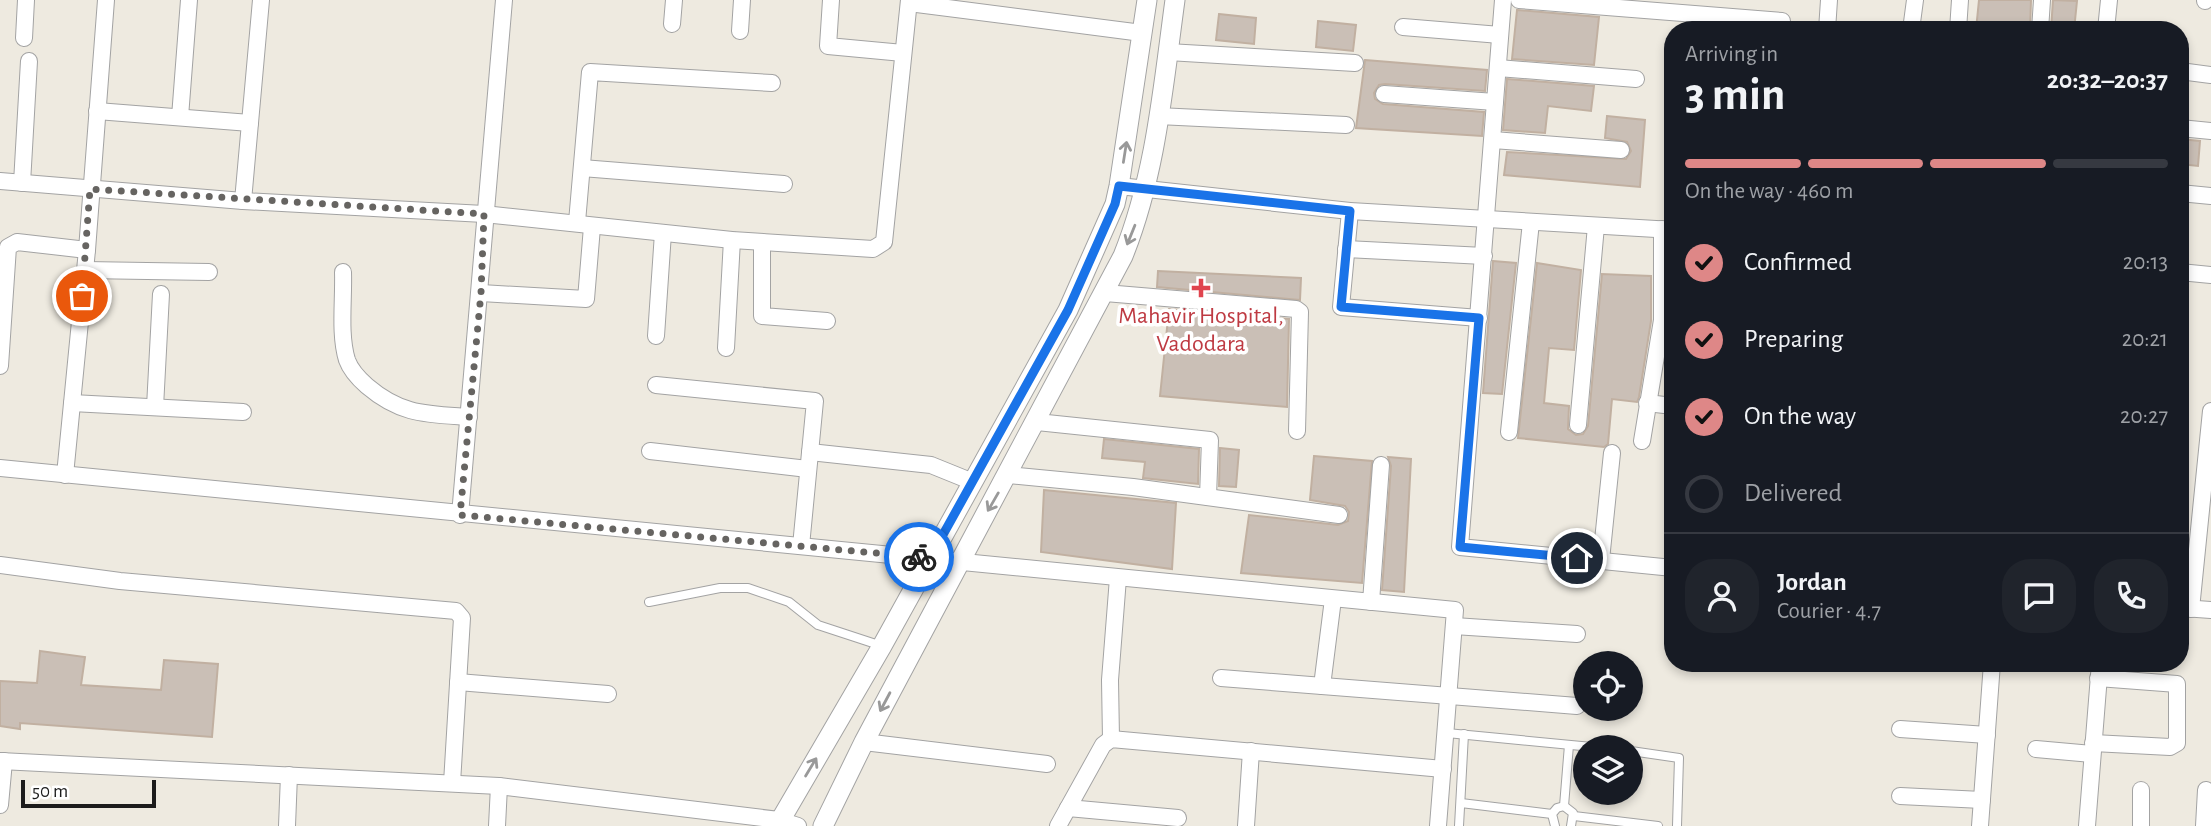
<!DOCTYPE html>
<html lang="en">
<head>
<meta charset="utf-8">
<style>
  :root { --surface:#171b24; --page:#20242c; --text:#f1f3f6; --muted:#9ea1a6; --line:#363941; --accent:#de8787 }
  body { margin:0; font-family:"Alegreya Sans",sans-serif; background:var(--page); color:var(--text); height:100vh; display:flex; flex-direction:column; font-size:26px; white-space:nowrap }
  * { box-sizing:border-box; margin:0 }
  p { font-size:23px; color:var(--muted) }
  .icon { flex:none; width:38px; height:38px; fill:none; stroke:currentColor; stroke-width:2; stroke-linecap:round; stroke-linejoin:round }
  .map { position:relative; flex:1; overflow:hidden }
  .panel { position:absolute; left:1664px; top:21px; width:525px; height:651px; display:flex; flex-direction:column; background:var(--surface); border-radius:28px; box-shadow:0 4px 10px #0003 }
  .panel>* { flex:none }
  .buttons { position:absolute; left:1573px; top:651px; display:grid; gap:14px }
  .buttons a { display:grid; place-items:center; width:70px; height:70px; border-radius:50%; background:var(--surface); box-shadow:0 4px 10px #0003; font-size:35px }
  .scale { position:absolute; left:21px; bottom:18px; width:135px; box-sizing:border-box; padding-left:7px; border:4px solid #1c1c1c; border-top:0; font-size:19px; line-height:24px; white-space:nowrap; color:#1c1c1c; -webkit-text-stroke:5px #fff; paint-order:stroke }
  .pin { position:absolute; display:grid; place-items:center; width:60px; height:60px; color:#fff; margin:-30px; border:4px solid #fff; border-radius:50%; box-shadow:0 2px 7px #0007 }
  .courier { position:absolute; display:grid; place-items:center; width:70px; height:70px; margin:-35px; border:5px solid #1a73e8; border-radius:50%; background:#fff; color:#222; box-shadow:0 2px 9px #0007 }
  .head em { font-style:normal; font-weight:600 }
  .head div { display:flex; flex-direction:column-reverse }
  .head { display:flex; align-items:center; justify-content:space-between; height:119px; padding:0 21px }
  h1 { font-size:46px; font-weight:600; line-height:52px }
  .bar { display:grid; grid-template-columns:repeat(4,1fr); gap:10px 7px; align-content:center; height:84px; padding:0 21px }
  .bar i { height:9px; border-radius:5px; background:var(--line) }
  .bar .current { background:var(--accent) }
  .bar p { grid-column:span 4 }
  .line { display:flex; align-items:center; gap:18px; padding:0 21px; border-top:2px solid var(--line) }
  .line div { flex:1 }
  .round { display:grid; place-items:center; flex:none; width:74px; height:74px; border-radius:28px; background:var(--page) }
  ol { padding:0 21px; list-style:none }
  li { display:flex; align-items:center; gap:21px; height:77px }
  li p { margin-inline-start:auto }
  li .icon { padding:7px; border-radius:50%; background:var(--accent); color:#111; stroke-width:4 }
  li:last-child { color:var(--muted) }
  li i { width:38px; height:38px; border:4px solid var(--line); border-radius:50% }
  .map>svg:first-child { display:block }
</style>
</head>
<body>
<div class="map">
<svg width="2211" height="826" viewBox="0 0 2211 826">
  <rect width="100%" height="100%" fill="#eeeae0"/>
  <g fill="#cabfb6" stroke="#c1b0a1" stroke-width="2">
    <path d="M1979,0H2031L2030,30H1976Z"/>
    <path d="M2053,0L2077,1L2074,30H2051Z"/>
    <path d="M1517,10L1599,17L1594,65L1512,59Z"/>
    <path d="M1219,14L1256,18L1254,44L1216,40Z"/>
    <path d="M1318,21L1356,25L1353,51L1316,47Z"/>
    <path d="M1365,60L1487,70L1485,91L1385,84L1379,85L1374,93L1375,99L1383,104L1484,112L1482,136L1356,128Z"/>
    <path d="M1507,79L1594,86L1591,111L1548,106L1545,133L1503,130Z"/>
    <path d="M1607,116L1645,120L1640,187L1504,175L1507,152L1626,159L1631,151L1627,142L1605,138Z"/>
    <path d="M2180,139L2200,141L2198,166L2180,164Z"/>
    <path d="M1493,261L1516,263L1502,394L1483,393Z"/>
    <path d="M1537,263L1581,270L1574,350L1549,348L1544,403L1569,406L1568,429L1576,435L1583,434L1588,426L1602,274L1651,276V321L1639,397L1637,402L1612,399L1608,444L1604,447L1518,438Z"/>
    <path d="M1158,271L1301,278L1300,300L1157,287Z"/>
    <path d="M1169,309L1289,319L1287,407L1160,396Z"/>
    <path d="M1104,439L1199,449L1198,484L1143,478L1145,462L1102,458Z"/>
    <path d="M1220,448L1239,450L1236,487L1219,486Z"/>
    <path d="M1314,456L1372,461L1362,583L1241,573L1249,515L1338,525L1348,521L1349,512L1345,506L1310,500Z"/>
    <path d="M1388,457L1411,459L1404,592L1382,590L1391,466Z"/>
    <path d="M1044,490L1176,503L1172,569L1041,552Z"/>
    <path d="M40,651L85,657L81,685L161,690L164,660L218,664L212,737L20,723V729L0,726V681L37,683Z"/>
  </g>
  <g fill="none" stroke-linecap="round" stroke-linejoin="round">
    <g stroke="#a3a3a3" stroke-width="10">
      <g id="service">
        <path d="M649,602L720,588H748L789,602L818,625L882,646"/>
        <path d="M1447,733L1592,747"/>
        <path d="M1631,751L1679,758L1677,826"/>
        <path d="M1461,803L1552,814"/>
        <path d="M1564,806L1569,745"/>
        <path d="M1564,806L1573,813L1571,826"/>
        <path d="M1574,816L1658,826"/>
        <path d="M1459,826L1464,734"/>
        <path d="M1555,826L1552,814L1557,808L1564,806"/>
      </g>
    </g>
    <g stroke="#a3a3a3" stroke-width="18">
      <g id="minor">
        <path d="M831,0L828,46L903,53"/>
        <path d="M1503,0L1460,547L1673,568"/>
        <path d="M1519,0L1782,21"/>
        <path d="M2205,1L2206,0"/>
        <path d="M909,3L1142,33"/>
        <path d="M672,24L674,0"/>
        <path d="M1403,27L1500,35"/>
        <path d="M1827,30L1829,0"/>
        <path d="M1911,30L1915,0"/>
        <path d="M1958,30L1960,0"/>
        <path d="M2040,30L2042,0"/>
        <path d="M2106,30L2109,0"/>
        <path d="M740,31L742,0"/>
        <path d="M24,38L26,0"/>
        <path d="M1168,52L1355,63"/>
        <path d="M1498,68L1636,79"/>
        <path d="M2180,71L2211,75"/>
        <path d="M1384,94L1495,102"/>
        <path d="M97,111L250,123"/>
        <path d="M1158,116L1346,125"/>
        <path d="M180,117L189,0"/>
        <path d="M2180,128L2211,131"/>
        <path d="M1493,140L1621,150"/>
        <path d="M582,168L784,184"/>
        <path d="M0,181L243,201L484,214L732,240L873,249L884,242L909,0"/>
        <path d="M22,183L29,61"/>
        <path d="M1119,186L1350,211L1673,230"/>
        <path d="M2180,193L2211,196"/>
        <path d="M243,201L261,0"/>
        <path d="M1350,211L1341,307L1479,318"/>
        <path d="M577,222L590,72L772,83"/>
        <path d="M762,242V316L827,321"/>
        <path d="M1346,249L1484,256"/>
        <path d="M85,270L209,272"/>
        <path d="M343,272C344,300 339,334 347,360C351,371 359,379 367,386C401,415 426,414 469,417"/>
        <path d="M2180,272L2211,275"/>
        <path d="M481,293L586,299L592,227"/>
        <path d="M1105,293L1296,309L1300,312L1297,431"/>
        <path d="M656,336L663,233"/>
        <path d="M726,348L732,240"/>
        <path d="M0,366L8,247L17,242L87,250"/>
        <path d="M656,385L815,401L801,546"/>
        <path d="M72,403L243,412"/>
        <path d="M1647,403L1673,406"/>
        <path d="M155,407L161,294"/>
        <path d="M1037,422L1210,440L1208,497"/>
        <path d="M1578,425L1596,226"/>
        <path d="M1509,432L1531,222"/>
        <path d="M1642,441L1662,320V229"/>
        <path d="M650,451L808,469"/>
        <path d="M810,452L931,465L973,482"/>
        <path d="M0,468L1455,610L1438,826"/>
        <path d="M65,475L87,250L106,0"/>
        <path d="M1009,475L1133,487L1339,515"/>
        <path d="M460,515L504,0"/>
        <path d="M1601,560L1612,453"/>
        <path d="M0,565L120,581L456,611L462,618L452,783"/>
        <path d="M1371,602L1381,465"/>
        <path d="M2183,608L2211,610"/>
        <path d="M2191,609L2211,411"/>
        <path d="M1454,626L1577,634"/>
        <path d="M1221,678L1577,706"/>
        <path d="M458,682L608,694"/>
        <path d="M1322,686L1333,599"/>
        <path d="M1900,729L1987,735"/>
        <path d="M1111,739L1110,680L1118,578"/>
        <path d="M864,742L1047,764"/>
        <path d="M2093,743L2170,747L2177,743V684L2098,678"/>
        <path d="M2036,749L2092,754"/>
        <path d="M0,761L499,786L779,820L798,826"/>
        <path d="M1900,796L1982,800"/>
        <path d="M0,805L4,761"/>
        <path d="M1068,808L1178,818"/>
        <path d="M287,826L289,775"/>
        <path d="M497,826L499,786"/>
        <path d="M1058,826L1103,745L1111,739L1443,769"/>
        <path d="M1246,826L1251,751"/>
        <path d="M1980,826L1992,663"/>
        <path d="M2087,826L2100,663"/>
        <path d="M2141,826V790"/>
        <path d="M2204,826L2206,790"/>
      </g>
    </g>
    <g stroke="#a3a3a3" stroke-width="21">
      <g id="tertiary">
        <path d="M777,826L882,646L1068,310L1115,204L1119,186L1147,0"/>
        <path d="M823,826L864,742L1123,256C1156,174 1163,87 1175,0"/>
      </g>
    </g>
    <use href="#service" stroke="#fff" stroke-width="8"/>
    <use href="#minor" stroke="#fff" stroke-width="16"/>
    <use href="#tertiary" stroke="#fff" stroke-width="19"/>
  </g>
  <defs><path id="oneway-shaft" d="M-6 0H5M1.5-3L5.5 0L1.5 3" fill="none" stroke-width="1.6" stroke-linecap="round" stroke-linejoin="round" transform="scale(1.75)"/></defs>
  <g stroke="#999">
    <use href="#oneway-shaft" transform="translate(1125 152) rotate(-81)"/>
    <use href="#oneway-shaft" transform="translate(1131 235) rotate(112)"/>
    <use href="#oneway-shaft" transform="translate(993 502) rotate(120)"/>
    <use href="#oneway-shaft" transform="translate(885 702) rotate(118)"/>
    <use href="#oneway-shaft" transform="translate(811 767) rotate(-59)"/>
  </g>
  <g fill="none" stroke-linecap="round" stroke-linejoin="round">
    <path stroke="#666461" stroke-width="7" stroke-dasharray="0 12.6" d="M82,296L90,189L484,214L481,293L460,515L919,557"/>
    <path stroke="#1a73e8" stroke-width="9" d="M919,557L930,558L1068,310L1115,204L1119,186L1350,211L1341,307L1479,318L1460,547L1577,558"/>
  </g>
  <path fill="#e0444e" stroke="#fff" stroke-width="2.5" d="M1197.5 277.5h7v7h7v7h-7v7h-7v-7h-7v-7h7z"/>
  <g text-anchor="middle" stroke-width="7" stroke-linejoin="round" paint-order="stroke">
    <g font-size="24" fill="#be3a42" stroke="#fff">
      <text x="1201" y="323">Mahavir Hospital,<tspan x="1201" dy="28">Vadodara</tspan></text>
    </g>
  </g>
</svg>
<div class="buttons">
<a><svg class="icon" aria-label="locate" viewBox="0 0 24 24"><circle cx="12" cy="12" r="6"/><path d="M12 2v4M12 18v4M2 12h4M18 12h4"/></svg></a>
<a><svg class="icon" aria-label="layers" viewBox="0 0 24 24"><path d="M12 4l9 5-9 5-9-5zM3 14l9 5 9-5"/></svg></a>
</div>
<div class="scale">50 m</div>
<div class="pin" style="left:82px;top:296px;background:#ea580c"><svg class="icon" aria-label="bag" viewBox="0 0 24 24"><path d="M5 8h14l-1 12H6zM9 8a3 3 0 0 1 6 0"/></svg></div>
<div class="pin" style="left:1577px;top:558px;background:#1f2937"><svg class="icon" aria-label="home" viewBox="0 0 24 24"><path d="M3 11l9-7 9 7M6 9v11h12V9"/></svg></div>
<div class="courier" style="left:919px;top:557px"><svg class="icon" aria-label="bike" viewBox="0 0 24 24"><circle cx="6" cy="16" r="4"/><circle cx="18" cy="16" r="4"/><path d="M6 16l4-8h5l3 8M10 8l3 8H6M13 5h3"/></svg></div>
<section class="panel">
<div class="head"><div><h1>3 min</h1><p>Arriving in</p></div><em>20:32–20:37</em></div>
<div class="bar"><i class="current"></i><i class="current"></i><i class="current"></i><i></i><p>On the way · 460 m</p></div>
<ol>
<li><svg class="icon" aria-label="check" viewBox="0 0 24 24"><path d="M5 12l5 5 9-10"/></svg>Confirmed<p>20:13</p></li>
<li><svg class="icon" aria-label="check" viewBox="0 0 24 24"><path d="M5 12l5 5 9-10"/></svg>Preparing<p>20:21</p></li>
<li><svg class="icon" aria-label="check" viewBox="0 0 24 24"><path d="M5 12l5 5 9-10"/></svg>On the way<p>20:27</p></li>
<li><i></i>Delivered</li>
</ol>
<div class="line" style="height:126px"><a class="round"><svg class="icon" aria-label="person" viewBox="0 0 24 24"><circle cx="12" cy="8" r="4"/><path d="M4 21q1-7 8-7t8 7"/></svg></a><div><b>Jordan</b><p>Courier · 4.7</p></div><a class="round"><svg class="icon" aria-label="chat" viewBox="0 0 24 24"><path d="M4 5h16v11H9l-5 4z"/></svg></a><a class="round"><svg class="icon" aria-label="phone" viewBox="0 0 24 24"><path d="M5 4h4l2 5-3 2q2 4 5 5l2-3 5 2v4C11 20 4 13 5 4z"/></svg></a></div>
</section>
</div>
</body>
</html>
